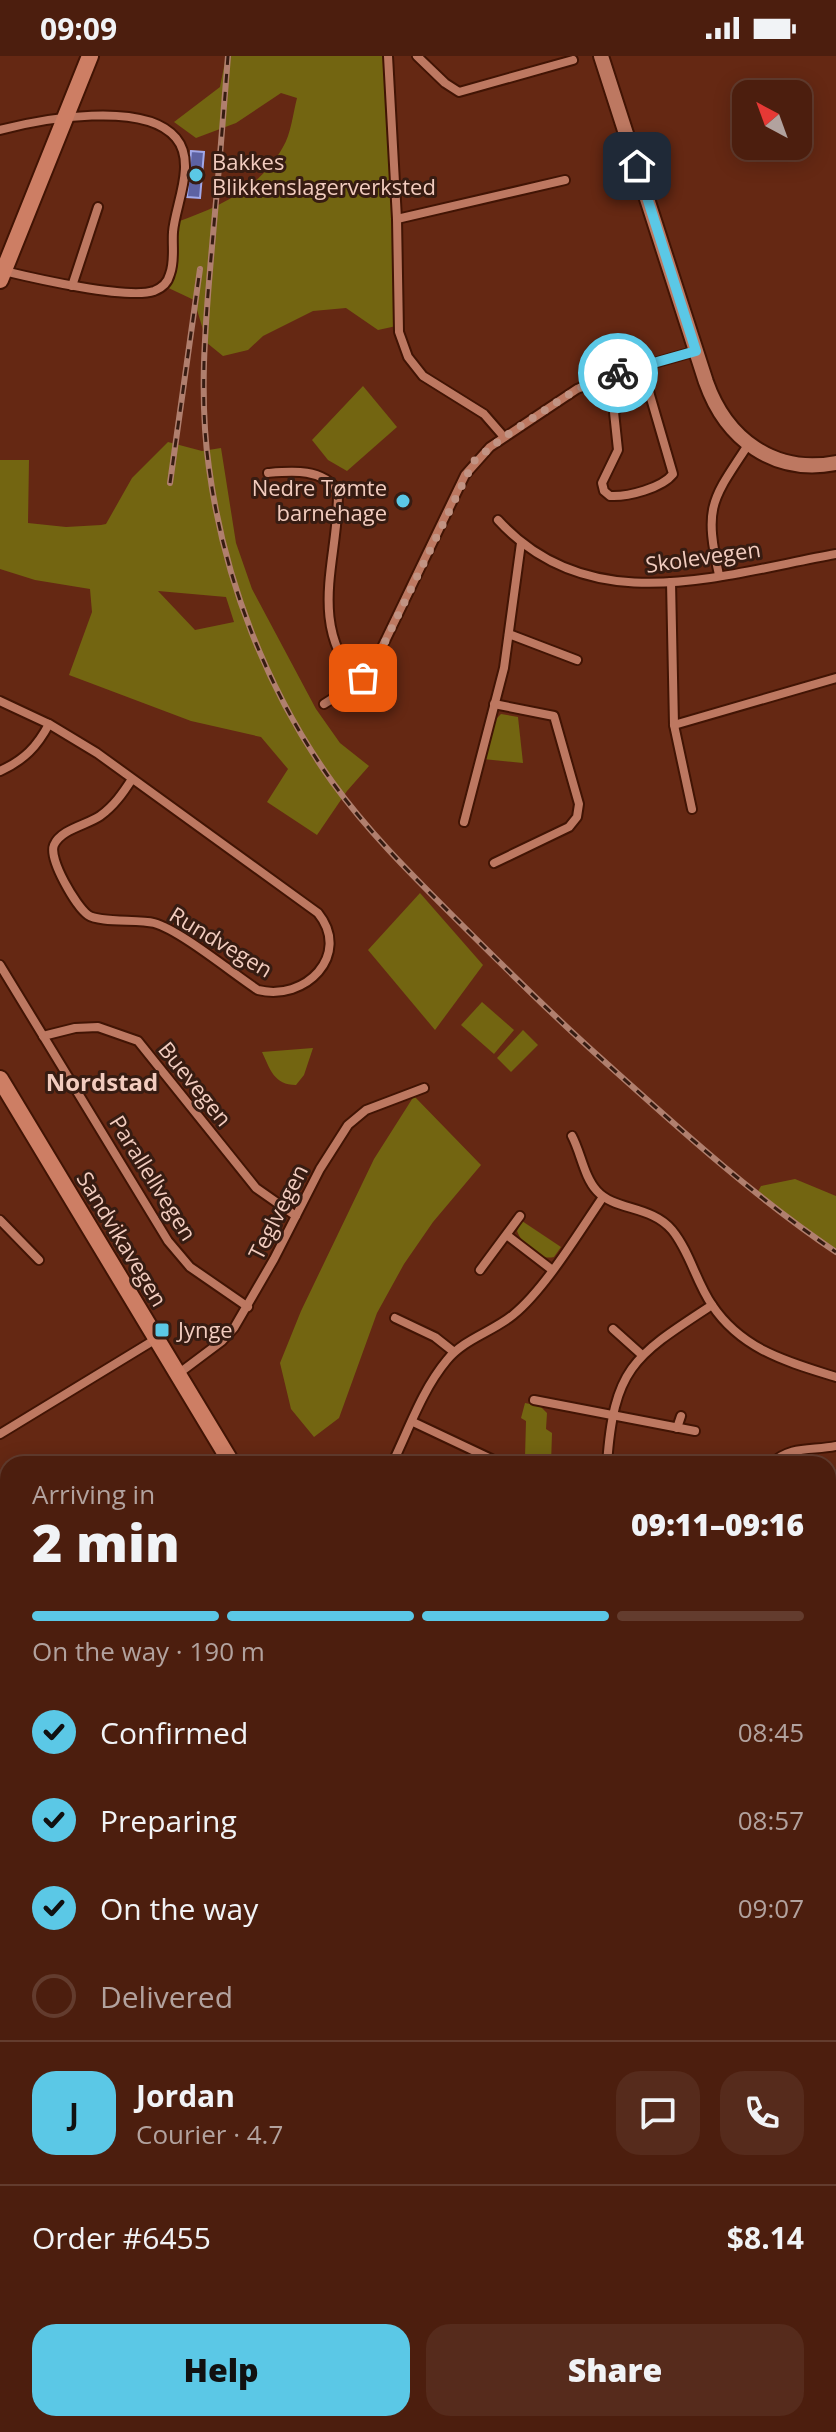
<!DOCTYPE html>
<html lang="en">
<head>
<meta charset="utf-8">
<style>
  :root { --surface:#4c1e0e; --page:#562b1c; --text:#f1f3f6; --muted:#b2a29e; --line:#633c2e; --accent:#5bc8e6 }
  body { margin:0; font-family:"Open Sans",sans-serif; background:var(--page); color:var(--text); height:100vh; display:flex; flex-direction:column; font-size:30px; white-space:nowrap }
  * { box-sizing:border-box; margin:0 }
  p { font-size:26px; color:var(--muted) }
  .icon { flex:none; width:44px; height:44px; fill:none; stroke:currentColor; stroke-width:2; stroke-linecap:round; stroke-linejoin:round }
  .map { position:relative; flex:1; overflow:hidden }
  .drawer { position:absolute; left:0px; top:1400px; width:836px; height:976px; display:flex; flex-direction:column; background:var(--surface); border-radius:24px 24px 0 0; box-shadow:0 4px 20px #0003,0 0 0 2px var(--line) }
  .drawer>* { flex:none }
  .needle { width:52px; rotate:319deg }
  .controls { position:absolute; left:732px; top:24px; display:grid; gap:16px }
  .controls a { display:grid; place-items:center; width:80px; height:80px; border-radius:16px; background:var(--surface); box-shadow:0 4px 20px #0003,0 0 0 2px var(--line); font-size:40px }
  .pin { position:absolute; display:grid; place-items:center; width:68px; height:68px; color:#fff; margin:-34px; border-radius:16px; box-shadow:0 4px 12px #0006 }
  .courier { position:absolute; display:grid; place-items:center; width:80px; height:80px; margin:-40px; border:6px solid #5bc8e6; border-radius:50%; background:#fff; color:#222; box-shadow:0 2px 10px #0007 }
  .headline em { font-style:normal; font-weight:800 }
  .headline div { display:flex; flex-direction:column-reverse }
  .headline { display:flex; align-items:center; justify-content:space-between; height:136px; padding:0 32px }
  h1 { font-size:52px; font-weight:800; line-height:60px }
  .bar { display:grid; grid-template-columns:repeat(4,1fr); gap:12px 8px; align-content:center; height:96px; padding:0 32px }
  .bar i { height:10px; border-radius:6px; background:var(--line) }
  .bar .selected { background:var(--accent) }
  .bar p { grid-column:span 4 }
  .line { display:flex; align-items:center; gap:20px; padding:0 32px; border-top:2px solid var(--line) }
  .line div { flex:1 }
  .round { display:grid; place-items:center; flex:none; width:84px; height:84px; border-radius:24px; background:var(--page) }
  ol { padding:0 32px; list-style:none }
  li { display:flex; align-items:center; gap:24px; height:88px }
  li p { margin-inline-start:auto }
  li .icon { padding:8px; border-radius:50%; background:var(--accent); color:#111; stroke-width:4 }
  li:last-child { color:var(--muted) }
  li i { width:44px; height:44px; border:4px solid var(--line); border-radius:50% }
  .button { display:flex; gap:16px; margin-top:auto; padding:16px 32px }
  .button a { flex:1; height:92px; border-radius:24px; background:var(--accent); color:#111; font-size:32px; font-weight:800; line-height:92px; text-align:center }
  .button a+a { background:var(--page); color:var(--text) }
  .status { display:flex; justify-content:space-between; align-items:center; height:56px; padding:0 40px; background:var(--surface); direction:ltr }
  .status svg { height:22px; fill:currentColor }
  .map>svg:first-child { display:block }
</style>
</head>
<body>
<div class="status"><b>09:09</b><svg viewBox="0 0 49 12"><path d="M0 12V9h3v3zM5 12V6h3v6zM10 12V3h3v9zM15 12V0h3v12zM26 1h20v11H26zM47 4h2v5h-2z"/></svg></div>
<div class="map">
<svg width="836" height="2376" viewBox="0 0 836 2376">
  <rect width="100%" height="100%" fill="#652813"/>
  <g fill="#736511" fill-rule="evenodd">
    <path d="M226,0H384L401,269L378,274L346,252L313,255L263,280L248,294L223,300L207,287L194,244L160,228L167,217L177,166C220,151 260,132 283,91C291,78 293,57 297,42L281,37L236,67L196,82L174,66L220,31Z"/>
    <path d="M363,330L397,371L347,415L328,404L312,384Z"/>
    <path d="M168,386L202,395L221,392L236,487L252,533L316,653L340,687L369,710L347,735L317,779L267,746L288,713L261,681L191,665L69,619L92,556L90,533L35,524L0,513V404H29L28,467L66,471L101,469L106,468L132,422ZM158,535L226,541L234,566L195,574Z"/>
    <path d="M501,658L518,661L523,707L483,703L493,666Z"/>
    <path d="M420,837L483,909L435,974L368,894Z"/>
    <path d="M482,946L514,974L494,998L461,969Z"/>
    <path d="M523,974L538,989L511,1016L497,1002Z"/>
    <path d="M313,992L304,1019L296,1029C274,1029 270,1013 262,996Z"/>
    <path d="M414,1040L481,1109L433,1166L404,1208L377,1257L339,1362L314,1381L291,1353L280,1307L301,1255L374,1103Z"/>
    <path d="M795,1123L836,1140V1197L756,1139L761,1130Z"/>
    <path d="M522,1165L561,1191L554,1201C538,1205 522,1188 517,1175Z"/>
    <path d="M525,1347L540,1350L547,1357L546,1373L552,1377L551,1408H534L525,1401L526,1365L521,1362Z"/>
    <path d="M0,1751L8,1764V1956L0,1950Z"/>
    <path d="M8,2015V2137L0,2127V2021Z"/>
    <path d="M8,2238V2368H87L80,2376H0V2303L5,2286L0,2283V2239Z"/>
  </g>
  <g fill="#5d62a2" stroke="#a1a8e9" stroke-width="2">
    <path d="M191,95L204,96L200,142L187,141Z"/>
    <path d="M236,2368H348L342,2376H230Z"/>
  </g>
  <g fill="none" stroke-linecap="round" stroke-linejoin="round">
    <g stroke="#411404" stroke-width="12">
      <g id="minor">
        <path d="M388,0L397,163L399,276L408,301L423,320L484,358L504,381"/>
        <path d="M417,0L445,27L459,36L573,4"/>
        <path d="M0,74C41,63 145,44 176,82C197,107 175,149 173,176C172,190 175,205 170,218C168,226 162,232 154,235C128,244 33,222 4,215"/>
        <path d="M397,163L565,124"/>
        <path d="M72,230L98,151"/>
        <path d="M643,310L650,339L619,351L614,356L618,394L602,427L604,435L610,440C628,441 662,432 673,418L650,339"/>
        <path d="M268,417C292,415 322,412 338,435C339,504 306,565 358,626"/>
        <path d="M498,464C590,565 720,519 836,498"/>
        <path d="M719,519C704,450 711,445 748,389"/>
        <path d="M671,526L674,669L692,753"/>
        <path d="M509,578L577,604"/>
        <path d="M0,645L49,668L97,697L318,857C352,899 305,946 258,934C232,917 180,874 154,867C138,863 99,867 88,859C76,850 48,803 54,789C61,773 87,769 100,760C114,750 123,737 132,723"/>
        <path d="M324,648L351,631L374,608L465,419L490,391L577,333L609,320L696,295"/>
        <path d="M674,669L836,622"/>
        <path d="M0,715C24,704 37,691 49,668"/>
        <path d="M464,766L504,612L521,487"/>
        <path d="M494,807L569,771L577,761L579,748L554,660L494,648"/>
        <path d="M0,909L168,1185L190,1211L248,1251"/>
        <path d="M43,980L75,972L98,971L138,985L256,1132L296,1160"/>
        <path d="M572,1080C581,1097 584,1121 597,1135C615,1155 651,1149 672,1174C690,1196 696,1226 712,1249C742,1294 788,1306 836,1321"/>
        <path d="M0,1164L39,1204"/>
        <path d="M508,1180L551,1213"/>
        <path d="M480,1214L520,1160"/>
        <path d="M395,1262L435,1281L454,1296"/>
        <path d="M613,1273L642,1299"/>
        <path d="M178,1318L222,1285L234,1272L274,1203L320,1113L348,1069L366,1054L424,1032"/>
        <path d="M534,1344L695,1375"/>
        <path d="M413,1366L502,1408"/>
        <path d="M677,1372L681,1360"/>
        <path d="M0,1378L156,1283"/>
        <path d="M326,1408H350"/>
        <path d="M392,1408C409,1373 422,1334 447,1304C464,1283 492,1276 513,1259C545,1233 579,1176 603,1141"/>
        <path d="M525,1408V1406"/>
        <path d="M607,1408C614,1311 634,1300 712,1249"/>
        <path d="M771,1408C791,1389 812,1395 836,1390"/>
        <path d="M828,1450L836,1452"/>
        <path d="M833,1659L836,1660"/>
        <path d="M828,1794L836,1788"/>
      </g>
    </g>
    <g stroke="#411404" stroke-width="18">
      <path id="tertiary" d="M601,0L706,326C726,383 774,419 836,407"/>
    </g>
    <g stroke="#411404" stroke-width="20">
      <g id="secondary">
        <path d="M0,224L90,0"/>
        <path d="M0,1023L232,1408"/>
        <path d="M790,2368L797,2376"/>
      </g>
    </g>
    <use href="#minor" stroke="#bd7861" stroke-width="8"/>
    <use href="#tertiary" stroke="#bd7861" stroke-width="14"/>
    <use href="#secondary" stroke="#cd7e64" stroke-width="16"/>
    <g stroke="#b07f6e" stroke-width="6">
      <g id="rail">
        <path d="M228,0C223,67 217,135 211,202C205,272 199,343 209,412C224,524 267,635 333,727C367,774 408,815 449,856C497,904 545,952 595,997C672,1066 750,1138 836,1196"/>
        <path d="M170,427L200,213"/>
      </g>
    </g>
    <use href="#rail" stroke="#371c12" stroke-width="3" stroke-dasharray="9" stroke-linecap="butt"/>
  </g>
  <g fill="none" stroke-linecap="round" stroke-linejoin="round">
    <path stroke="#c19383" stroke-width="8" stroke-dasharray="0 14.4" d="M363,622L377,602L474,405L504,381L577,333L618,317"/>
    <path stroke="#5bc8e6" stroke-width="10" d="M618,317L696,295L637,110"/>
  </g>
  <g fill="#5bc8e6" stroke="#371c12" stroke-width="3">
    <circle cx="196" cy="119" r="8"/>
    <circle cx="403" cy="445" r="8"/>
    <rect x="154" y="1266" width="16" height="16" rx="4"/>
  </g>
  <g text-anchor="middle" stroke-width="6" stroke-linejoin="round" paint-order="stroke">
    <g font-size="22" fill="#f2ccbf" stroke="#371c12" text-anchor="start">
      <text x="212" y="114">Bakkes<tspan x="212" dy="25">Blikkenslagerverksted</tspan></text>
      <text x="387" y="440" text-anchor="end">Nedre Tømte<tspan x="387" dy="25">barnehage</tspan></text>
      <text x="178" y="1282">Jynge</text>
    </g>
    <g font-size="22" fill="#f2ccbf" stroke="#371c12">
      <text transform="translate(703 501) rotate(-8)" y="8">Skolevegen</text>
      <text transform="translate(221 886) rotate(31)" y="8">Rundvegen</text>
      <text transform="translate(195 1028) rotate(51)" y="8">Buevegen</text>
      <text transform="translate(153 1122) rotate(58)" y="8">Parallellvegen</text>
      <text transform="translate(278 1156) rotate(-63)" y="8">Teglvegen</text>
      <text transform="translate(122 1183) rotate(59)" y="8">Sandvikavegen</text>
    </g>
    <g font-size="24" font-weight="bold" fill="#f2ccbf" stroke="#371c12">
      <text x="102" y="1035">Nordstad</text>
    </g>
  </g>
</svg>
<div class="controls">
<a><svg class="needle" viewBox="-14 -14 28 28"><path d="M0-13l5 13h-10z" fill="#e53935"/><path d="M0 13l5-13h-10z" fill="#b2a29e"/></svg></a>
</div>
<div class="pin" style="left:363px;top:622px;background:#ea580c"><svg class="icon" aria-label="bag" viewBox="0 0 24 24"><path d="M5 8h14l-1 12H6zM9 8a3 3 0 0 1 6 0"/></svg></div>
<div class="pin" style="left:637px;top:110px;background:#1f2937"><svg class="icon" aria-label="home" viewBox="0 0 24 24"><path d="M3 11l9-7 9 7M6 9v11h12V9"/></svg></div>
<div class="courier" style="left:618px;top:317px"><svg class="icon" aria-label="bike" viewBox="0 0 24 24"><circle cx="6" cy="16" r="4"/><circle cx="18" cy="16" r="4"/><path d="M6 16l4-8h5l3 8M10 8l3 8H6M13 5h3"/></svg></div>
<section class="drawer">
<div class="headline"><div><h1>2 min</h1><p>Arriving in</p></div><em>09:11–09:16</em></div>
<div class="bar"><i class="selected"></i><i class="selected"></i><i class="selected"></i><i></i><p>On the way · 190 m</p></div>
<ol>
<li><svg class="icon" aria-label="check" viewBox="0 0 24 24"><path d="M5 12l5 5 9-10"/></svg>Confirmed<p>08:45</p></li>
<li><svg class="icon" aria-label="check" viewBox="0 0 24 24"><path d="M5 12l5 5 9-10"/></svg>Preparing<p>08:57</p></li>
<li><svg class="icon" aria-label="check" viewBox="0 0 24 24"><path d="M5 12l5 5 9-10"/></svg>On the way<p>09:07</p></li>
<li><i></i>Delivered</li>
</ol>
<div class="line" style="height:144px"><b class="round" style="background:var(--accent);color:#111">J</b><div><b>Jordan</b><p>Courier · 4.7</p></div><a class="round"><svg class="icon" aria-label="chat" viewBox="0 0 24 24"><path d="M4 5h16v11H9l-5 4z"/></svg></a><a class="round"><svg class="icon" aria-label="phone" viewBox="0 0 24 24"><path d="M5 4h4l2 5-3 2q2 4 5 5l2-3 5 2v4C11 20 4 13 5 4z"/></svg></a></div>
<div class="line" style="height:104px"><div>Order #6455</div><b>$8.14</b></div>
<div class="button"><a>Help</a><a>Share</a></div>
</section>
</div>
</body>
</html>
